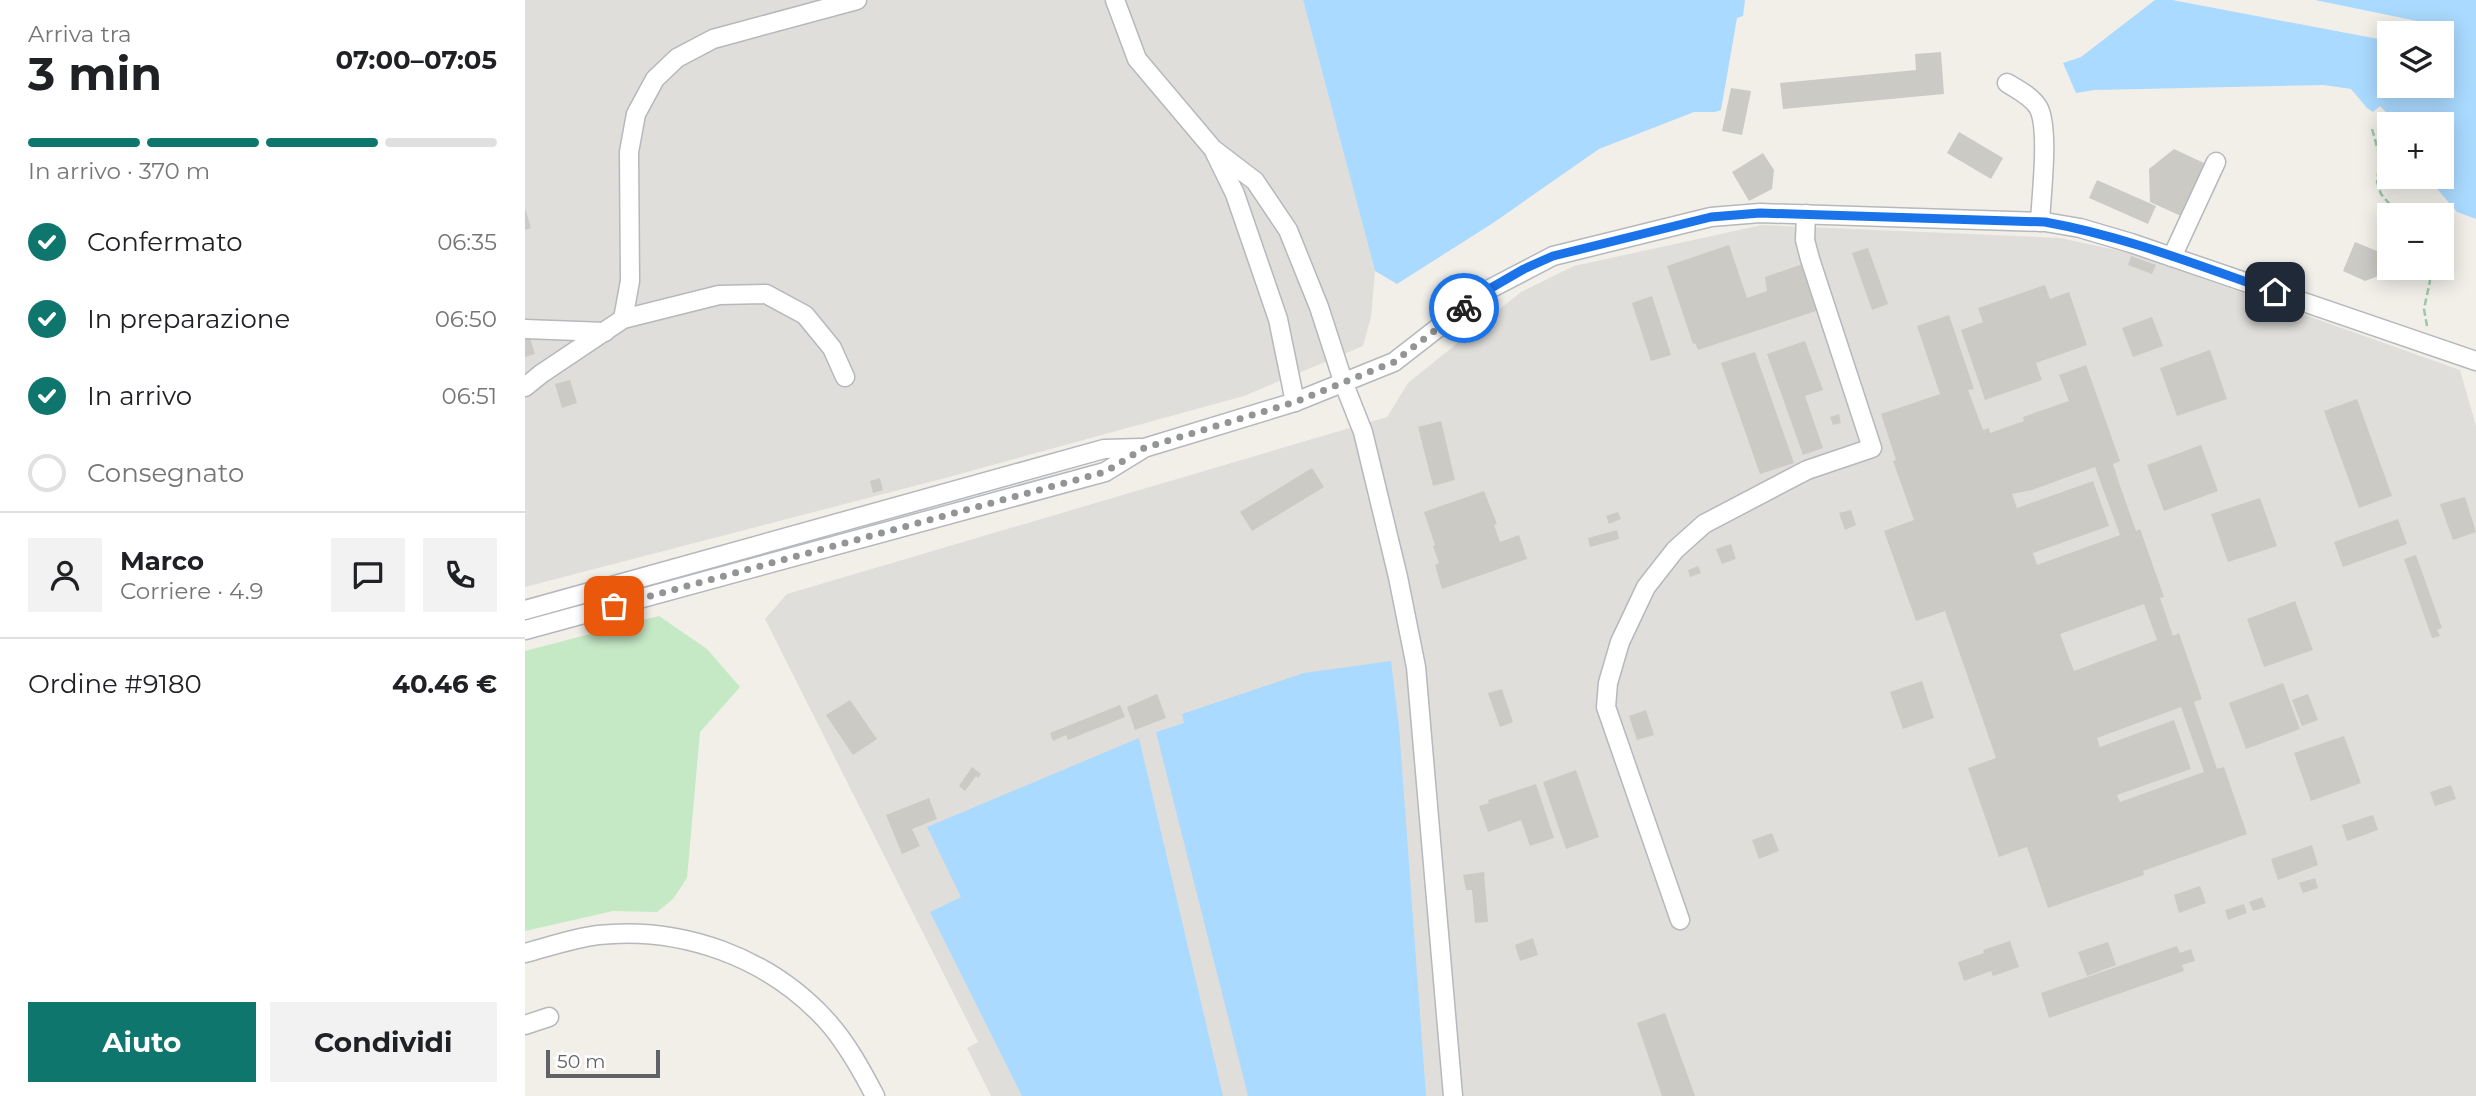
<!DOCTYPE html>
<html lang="it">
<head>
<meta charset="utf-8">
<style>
  :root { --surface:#fff; --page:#f2f2f2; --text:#202124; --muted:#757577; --line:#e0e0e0; --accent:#0f766e }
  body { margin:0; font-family:Montserrat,sans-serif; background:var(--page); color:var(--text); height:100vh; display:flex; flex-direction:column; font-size:26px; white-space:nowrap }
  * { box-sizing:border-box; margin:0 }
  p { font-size:23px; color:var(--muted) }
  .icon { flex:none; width:38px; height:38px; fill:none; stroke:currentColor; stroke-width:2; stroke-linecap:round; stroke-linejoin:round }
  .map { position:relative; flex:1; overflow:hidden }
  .details { display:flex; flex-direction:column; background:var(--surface); width:525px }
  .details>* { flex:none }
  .fabs { position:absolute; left:1852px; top:21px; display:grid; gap:14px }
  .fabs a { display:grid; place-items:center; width:77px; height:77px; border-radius:0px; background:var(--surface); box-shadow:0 4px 18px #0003; font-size:35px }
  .scale { position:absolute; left:21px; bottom:18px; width:114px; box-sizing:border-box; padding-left:7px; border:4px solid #5f6368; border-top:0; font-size:19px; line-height:24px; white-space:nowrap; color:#5f6368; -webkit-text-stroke:5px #fff; paint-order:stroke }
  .pin { position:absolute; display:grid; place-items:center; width:60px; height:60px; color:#fff; margin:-30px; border-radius:14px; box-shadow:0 4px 10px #0006 }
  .courier { position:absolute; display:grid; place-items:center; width:70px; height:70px; margin:-35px; border:5px solid #1a73e8; border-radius:50%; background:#fff; color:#222; box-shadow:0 2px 9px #0007 }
  .summary em { font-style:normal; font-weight:700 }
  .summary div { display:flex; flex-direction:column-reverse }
  .summary { display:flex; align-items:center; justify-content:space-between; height:119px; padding:0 28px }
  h1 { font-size:46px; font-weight:700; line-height:52px }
  .bar { display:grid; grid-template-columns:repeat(4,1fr); gap:10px 7px; align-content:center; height:84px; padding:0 28px }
  .bar i { height:9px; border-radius:5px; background:var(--line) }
  .bar .active { background:var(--accent) }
  .bar p { grid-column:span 4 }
  .line { display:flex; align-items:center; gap:18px; padding:0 28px; border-top:2px solid var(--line) }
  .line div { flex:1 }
  .round { display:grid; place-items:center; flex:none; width:74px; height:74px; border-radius:0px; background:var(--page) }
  ol { padding:0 28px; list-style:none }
  li { display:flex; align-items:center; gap:21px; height:77px }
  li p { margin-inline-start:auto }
  li .icon { padding:7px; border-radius:50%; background:var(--accent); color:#fff; stroke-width:4 }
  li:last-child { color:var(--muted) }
  li i { width:38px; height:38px; border:4px solid var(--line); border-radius:50% }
  .cta { display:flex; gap:14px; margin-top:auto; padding:14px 28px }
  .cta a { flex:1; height:80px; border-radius:0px; background:var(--accent); color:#fff; font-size:28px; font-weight:700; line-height:80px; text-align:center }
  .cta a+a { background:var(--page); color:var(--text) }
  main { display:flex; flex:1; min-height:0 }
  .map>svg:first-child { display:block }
</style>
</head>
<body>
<main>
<section class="details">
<div class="summary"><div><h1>3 min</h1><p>Arriva tra</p></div><em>07:00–07:05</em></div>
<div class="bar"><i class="active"></i><i class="active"></i><i class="active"></i><i></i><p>In arrivo · 370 m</p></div>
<ol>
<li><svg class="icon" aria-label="check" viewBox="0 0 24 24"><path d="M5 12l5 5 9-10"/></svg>Confermato<p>06:35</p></li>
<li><svg class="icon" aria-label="check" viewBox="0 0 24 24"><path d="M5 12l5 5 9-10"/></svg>In preparazione<p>06:50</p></li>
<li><svg class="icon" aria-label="check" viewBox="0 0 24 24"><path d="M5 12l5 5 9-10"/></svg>In arrivo<p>06:51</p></li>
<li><i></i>Consegnato</li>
</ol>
<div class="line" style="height:126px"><a class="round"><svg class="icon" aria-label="person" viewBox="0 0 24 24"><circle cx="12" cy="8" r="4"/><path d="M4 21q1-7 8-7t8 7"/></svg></a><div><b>Marco</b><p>Corriere · 4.9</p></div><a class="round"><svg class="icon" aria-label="chat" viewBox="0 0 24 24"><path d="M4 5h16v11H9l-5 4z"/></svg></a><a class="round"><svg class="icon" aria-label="phone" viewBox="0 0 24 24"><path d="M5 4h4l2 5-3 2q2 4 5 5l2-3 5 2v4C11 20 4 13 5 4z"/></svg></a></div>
<div class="line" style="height:91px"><div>Ordine #9180</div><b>40.46 €</b></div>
<div class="cta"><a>Aiuto</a><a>Condividi</a></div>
</section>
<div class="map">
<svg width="1951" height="1096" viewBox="0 0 1951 1096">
  <rect width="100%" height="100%" fill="#f1efe8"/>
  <g fill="#e0deda">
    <path d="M0,0H778L850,271L846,317L838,346L719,396L424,477L0,587Z"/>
    <path d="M1237,225L1535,238L1605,253L1935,370L1951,426V1096H466L442,1048L453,1042L240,619L262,594L862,417L883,383L996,292L1049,266Z"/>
  </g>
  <path fill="#c5e8c5" d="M134,616L182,649L215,687L175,732L162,878L148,899L132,912L88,911L0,931V651Z"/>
  <g fill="#aadaff">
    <path d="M778,0H1220L1218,16L1212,18L1196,110L1190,112H1169L1074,149L968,223L872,284L850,271Z"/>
    <path d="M1630,0H1647L1864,41V86H1916L1917,34L1902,23L1790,0H1951V219L1932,212L1902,177H1916V124H1873L1855,106L1848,112L1842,108L1826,89L1799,85L1569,90L1551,93L1538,63L1556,57Z"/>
    <path d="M866,661L874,727L901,1096H723L631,732L659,723L657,714L779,673Z"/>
    <path d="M614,738L698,1096H497L405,912L436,897L402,827Z"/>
  </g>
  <g fill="#cccac5" fill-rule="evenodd">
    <path d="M1416,52L1419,94L1258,109L1255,83L1391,70L1390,54Z"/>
    <path d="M1206,88L1226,91L1217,135L1197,131Z"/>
    <path d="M1434,132L1478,158L1466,179L1422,153Z"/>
    <path d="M1649,149L1681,164L1656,216L1625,202L1624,169Z"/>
    <path d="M1238,153L1249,170L1247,189L1224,201L1207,172Z"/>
    <path d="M1572,180L1631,206L1623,224L1564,198Z"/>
    <path d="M0,208L6,228L0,230Z"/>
    <path d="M1830,242L1864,256L1856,275L1840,281L1818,271Z"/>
    <path d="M1204,245L1222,298L1242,291L1240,277L1278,264L1294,310L1173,350L1170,343L1168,344L1142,266Z"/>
    <path d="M1343,248L1363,304L1347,310L1327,253Z"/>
    <path d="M1606,256L1631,265L1627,274L1603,265Z"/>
    <path d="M1520,285L1525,299L1544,292L1562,345L1511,363L1517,380L1460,400L1436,330L1458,322L1453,308Z"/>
    <path d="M1127,296L1146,355L1126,361L1107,303Z"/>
    <path d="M1424,315L1449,389L1443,390L1458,430L1464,428L1465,433L1499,421L1498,417L1544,401L1534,375L1561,365L1595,461L1588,464L1594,483L1611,531L1615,529L1639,597L1635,598L1648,636L1654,633L1677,699L1669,702L1692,769L1699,767L1722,834L1618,871L1619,875L1523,908L1502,847L1474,857L1443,768L1471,758L1420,611L1391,621L1359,531L1389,520L1368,461L1371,460L1356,414L1415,394L1392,326ZM1570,467L1595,535L1512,565L1508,553L1584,526L1568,481L1492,508L1487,494L1507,490ZM1619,604L1632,640L1549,671L1535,634ZM1656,707L1679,772L1595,802L1592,795L1666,769L1649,720L1575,747L1572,738Z"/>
    <path d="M1627,317L1638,346L1608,357L1597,328Z"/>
    <path d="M5,338L10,354L0,357V340Z"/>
    <path d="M1280,341L1298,390L1280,396L1298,448L1278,455L1242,354Z"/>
    <path d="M1685,350L1702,399L1652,416L1635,368Z"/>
    <path d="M1230,352L1269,463L1235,474L1196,363Z"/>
    <path d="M45,380L52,403L37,408L30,384Z"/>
    <path d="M1832,399L1867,496L1834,508L1799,411Z"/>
    <path d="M1314,414L1316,423L1308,425L1305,417Z"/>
    <path d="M916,421L930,480L908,486L893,427Z"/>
    <path d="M1676,445L1693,491L1639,511L1622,465Z"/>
    <path d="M787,468L799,487L727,531L715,512Z"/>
    <path d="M355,478L358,490L348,493L345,481Z"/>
    <path d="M959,491L972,524L969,525L975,542L994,535L1002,559L917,589L910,565L914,563L908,546L910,545L899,512Z"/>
    <path d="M1940,497L1951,532L1928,540L1915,504Z"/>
    <path d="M1735,498L1752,546L1703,562L1686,514Z"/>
    <path d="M1326,510L1331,525L1320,530L1314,513Z"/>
    <path d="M1093,512L1096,519L1084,524L1081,516Z"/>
    <path d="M1873,519L1882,544L1818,567L1809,542Z"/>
    <path d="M1092,530L1094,539L1065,547L1063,538Z"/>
    <path d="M1206,544L1211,559L1197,564L1191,549Z"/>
    <path d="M1891,555L1917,628L1912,630L1915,636L1907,638L1879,559Z"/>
    <path d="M1173,566L1176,573L1165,577L1163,570Z"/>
    <path d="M1770,601L1788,650L1739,667L1722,619Z"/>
    <path d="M1397,681L1409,718L1378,729L1365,692Z"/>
    <path d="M1758,683L1775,729L1721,749L1704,703Z"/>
    <path d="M977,689L988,722L975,727L963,693Z"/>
    <path d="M632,694L641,718L610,730L602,707Z"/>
    <path d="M1783,694L1793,720L1777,726L1767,700Z"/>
    <path d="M325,700L352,739L328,755L301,715Z"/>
    <path d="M595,705L600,717L543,740L541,735L528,741L525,733Z"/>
    <path d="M1121,710L1129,735L1112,740L1104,716Z"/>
    <path d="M1819,736L1836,783L1786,801L1769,753Z"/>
    <path d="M447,767L456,774L453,778L451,776L440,791L434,786Z"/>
    <path d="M1051,770L1074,837L1041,849L1018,782Z"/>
    <path d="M1011,784L1029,838L1005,846L996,820L963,832L954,806L964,803L963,800Z"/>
    <path d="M1926,785L1931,799L1910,806L1905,792Z"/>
    <path d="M404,798L412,819L387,829L395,846L377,854L361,815Z"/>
    <path d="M1848,815L1853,830L1822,841L1817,825Z"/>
    <path d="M1247,833L1254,851L1234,859L1227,840Z"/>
    <path d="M1787,845L1793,865L1753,880L1746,859Z"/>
    <path d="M959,872L963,922L950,923L947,890H941L938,875Z"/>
    <path d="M1790,878L1793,888L1778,893L1774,883Z"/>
    <path d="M1675,886L1681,903L1654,913L1649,895Z"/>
    <path d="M1737,897L1741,907L1728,911L1724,902Z"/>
    <path d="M1719,904L1722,913L1703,920L1700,910Z"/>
    <path d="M1008,938L1013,955L995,961L990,945Z"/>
    <path d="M1485,941L1494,967L1468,976L1466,971L1439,981L1433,962L1459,953L1458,950Z"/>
    <path d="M1583,942L1591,965L1562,976L1553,952Z"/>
    <path d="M1652,946L1655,953L1666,949L1670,961L1657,965L1659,971L1524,1018L1516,993Z"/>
    <path d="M1140,1013L1170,1096H1137L1112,1023Z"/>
  </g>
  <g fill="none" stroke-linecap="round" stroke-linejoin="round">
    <g stroke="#b5b8bc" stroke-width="21">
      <g id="minor">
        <path d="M590,0L612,59L688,149L730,181L763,230L794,307L819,384L838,432L873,577L891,667L928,1096"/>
        <path d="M1482,83C1492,89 1506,96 1513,107C1525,127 1516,197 1515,222"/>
        <path d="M690,153L710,194L753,319L770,402"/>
        <path d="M1647,257L1691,162"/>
        <path d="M98,319L105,281L104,152L111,114L130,79L152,58L188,39L332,0"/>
        <path d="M0,329L80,332"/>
        <path d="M0,387L16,374L98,319L194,295L241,294L280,315L307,348L320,377"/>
        <path d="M0,610L579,449L615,448"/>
        <path d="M0,630L580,472L619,448L770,402L869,362L959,292L1028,256L1186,217L1235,213L1520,222L1555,228L1606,243L1951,361"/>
        <path d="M1155,920L1081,707L1083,683L1095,642L1121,587L1150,550L1179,524L1282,470L1347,448L1285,259L1280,240L1281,214"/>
        <path d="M0,953C23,947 49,938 73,935C157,926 243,957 301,1020C321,1042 336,1069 350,1096"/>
        <path d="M0,1025L24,1017"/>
      </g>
    </g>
    <g stroke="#9cc7a9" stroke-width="2.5" stroke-dasharray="7 3.5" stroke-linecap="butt">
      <path d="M1847,129L1855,157L1852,182L1856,194L1874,215"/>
      <path d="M1902,326L1899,309L1905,281L1902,268"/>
    </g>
    <use href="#minor" stroke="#fff" stroke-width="18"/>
  </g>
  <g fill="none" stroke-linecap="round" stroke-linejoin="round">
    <path stroke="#929495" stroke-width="7" stroke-dasharray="0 12.6" d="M89,606L580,472L619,448L770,402L869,362L939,308"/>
    <path stroke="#1a73e8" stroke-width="9" d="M939,308L959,292L999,269L1028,256L1186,217L1235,213L1520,222C1599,236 1675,266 1750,292"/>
  </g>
</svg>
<div class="fabs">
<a><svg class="icon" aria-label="layers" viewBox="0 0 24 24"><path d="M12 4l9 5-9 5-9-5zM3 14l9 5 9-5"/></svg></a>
<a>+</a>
<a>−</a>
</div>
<div class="scale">50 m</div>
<div class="pin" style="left:89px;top:606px;background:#ea580c"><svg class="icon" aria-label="bag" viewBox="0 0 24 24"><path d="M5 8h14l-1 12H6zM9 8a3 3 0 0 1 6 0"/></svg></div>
<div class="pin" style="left:1750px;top:292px;background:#1f2937"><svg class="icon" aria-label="home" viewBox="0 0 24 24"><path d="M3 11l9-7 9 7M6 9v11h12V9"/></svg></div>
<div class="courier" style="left:939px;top:308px"><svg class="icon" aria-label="bike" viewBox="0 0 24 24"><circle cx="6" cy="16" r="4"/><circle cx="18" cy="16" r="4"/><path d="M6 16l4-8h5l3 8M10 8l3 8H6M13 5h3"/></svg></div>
</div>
</main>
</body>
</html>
